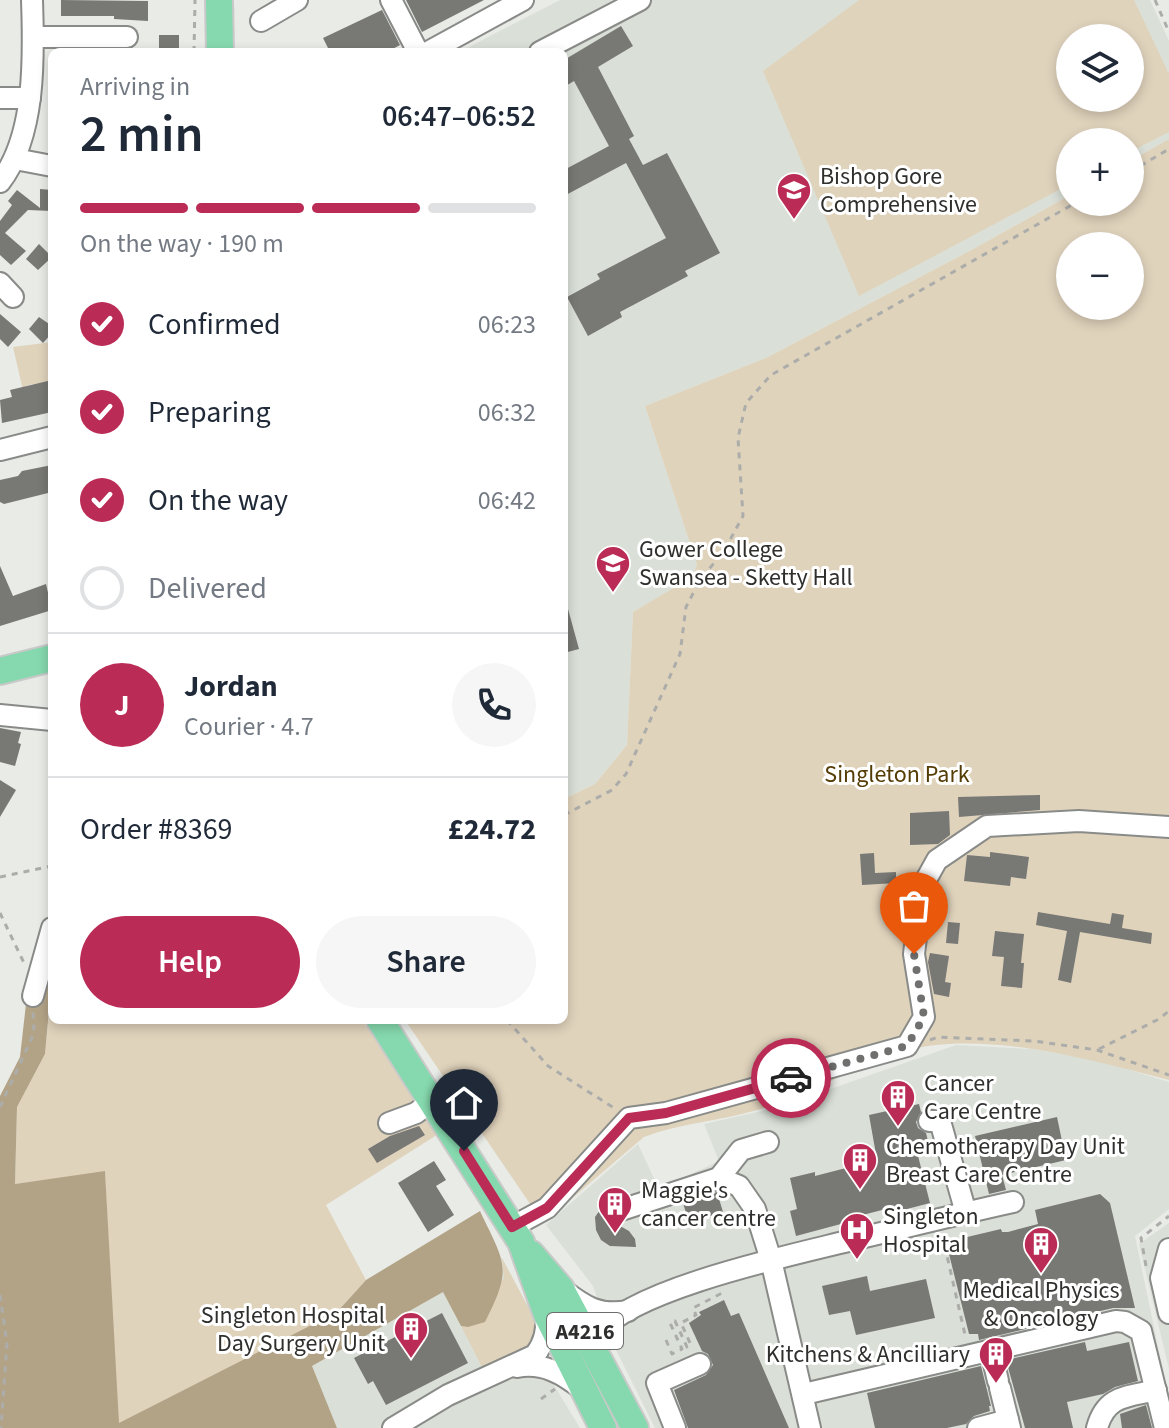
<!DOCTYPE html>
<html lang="en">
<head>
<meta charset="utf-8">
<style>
  :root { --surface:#fff; --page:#f6f6f7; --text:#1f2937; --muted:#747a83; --line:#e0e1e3; --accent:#ba2b56 }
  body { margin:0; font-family:"Source Sans 3",sans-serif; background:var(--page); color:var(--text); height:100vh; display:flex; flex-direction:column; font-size:30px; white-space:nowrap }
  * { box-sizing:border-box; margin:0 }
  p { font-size:26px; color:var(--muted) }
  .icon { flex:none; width:44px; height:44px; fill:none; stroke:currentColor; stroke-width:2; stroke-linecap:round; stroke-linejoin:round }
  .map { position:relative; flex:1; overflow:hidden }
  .sheet { position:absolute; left:48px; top:48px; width:520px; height:976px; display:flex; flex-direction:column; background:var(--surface); border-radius:12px; box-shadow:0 4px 12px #0003 }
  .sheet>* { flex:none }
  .tools { position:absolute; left:1056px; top:24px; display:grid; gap:16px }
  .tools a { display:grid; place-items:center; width:88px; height:88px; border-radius:50%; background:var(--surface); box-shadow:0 4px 12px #0003; font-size:40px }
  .pin { position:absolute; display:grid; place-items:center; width:68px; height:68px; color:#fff; margin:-82px -34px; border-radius:50% 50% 50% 0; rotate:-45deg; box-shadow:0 0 8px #0007 }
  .pin .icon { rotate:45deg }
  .courier { position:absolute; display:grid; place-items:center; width:80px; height:80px; margin:-40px; border:6px solid #ba2b56; border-radius:50%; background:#fff; color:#222; box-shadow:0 2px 10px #0007 }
  .overview em { font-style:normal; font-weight:600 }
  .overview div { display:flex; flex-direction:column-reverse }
  .overview { display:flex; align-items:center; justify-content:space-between; height:136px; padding:0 32px }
  h1 { font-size:52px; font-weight:600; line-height:60px }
  .bar { display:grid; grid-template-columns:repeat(4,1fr); gap:12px 8px; align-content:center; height:96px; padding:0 32px }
  .bar i { height:10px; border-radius:6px; background:var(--line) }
  .bar .on { background:var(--accent) }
  .bar p { grid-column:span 4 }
  .line { display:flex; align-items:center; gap:20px; padding:0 32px; border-top:2px solid var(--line) }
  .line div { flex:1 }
  .round { display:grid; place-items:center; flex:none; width:84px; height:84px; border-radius:42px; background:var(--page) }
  ol { padding:0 32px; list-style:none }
  li { display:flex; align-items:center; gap:24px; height:88px }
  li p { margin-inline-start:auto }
  li .icon { padding:8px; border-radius:50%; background:var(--accent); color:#fff; stroke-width:4 }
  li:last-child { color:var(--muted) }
  li i { width:44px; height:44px; border:4px solid var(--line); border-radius:50% }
  .button { display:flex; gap:16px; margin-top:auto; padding:16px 32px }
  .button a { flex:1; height:92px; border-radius:48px; background:var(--accent); color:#fff; font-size:32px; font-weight:600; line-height:92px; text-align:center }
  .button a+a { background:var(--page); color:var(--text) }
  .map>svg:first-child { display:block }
</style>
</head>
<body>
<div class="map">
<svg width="1169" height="1428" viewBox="0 0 1169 1428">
  <rect width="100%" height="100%" fill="#e9ebe7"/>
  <g fill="#dae0d7" fill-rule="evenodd">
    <path d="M560,0H1150L1169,41V139L1130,161V142H1070V195L977,247L766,358L645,406L697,565L692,577L633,612L627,745L595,784L564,799V52H459ZM1070,38H1130V98H1070Z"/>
    <path d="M956,1045L1032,1049L1098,1060L1169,1082V1209L1135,1236L1169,1399V1428H655L614,1346L593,1286L546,1225L638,1144L659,1189L719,1161L704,1124L779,1107Z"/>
    <path d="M1169,1223V1369L1139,1244Z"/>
    <path d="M502,1258L534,1318L536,1329L529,1344L580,1428H121L225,1415Z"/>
  </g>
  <g fill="#e0d3bc" fill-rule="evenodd">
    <path d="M859,0H1134L1169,74V132L1130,152V142H1070V184L859,296L763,71ZM1070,38H1130V98H1070Z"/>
    <path d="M1169,139V1080C1091,1060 983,1029 904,1051C854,1066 808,1096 757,1110C720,1121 680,1123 644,1137L543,1223L405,1020H564V799L595,784L627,745L633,612L692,577L697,565L645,406L766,358L977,247L1070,195V202H1130V161ZM1070,246H1130V306H1070Z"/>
    <path d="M52,342V380L35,393L33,384L25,386V399L13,347Z"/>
    <path d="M52,981V1020H362L440,1133L326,1205L366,1280L337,1312L118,1424L105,1172L15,1184L17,1107L45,1054Z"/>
    <path d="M502,1258L534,1318L536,1329L529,1344L533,1347L484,1371L461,1326L468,1327L504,1278Z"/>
  </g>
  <path fill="#b3a386" d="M52,977L45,1054L17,1107L15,1184L105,1171L119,1423L337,1312L366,1280L480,1211C505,1264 513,1267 485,1322L468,1327L461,1326L443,1292L312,1366L337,1428H0V1096L20,1057L27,995Z"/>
  <g fill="#787875">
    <path d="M61,0L148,1V21L114,19V16H61Z"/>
    <path d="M406,0H484L422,32Z"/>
    <path d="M382,10L400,45L387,52H330L323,38Z"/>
    <path d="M621,26L633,46L598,67L634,136L629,139L643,165L667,153L720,253L685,271L688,276L620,312L622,317L588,336L567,297L600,279L597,274L666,238L626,163L564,196V170L609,146L574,81L564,87V60Z"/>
    <rect x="159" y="35" width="20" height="17"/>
    <path d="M40,189L52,190V211L28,210L5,233L26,251L11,265L0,255V221L12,205L8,201L17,190L40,208Z"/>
    <path d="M39,244L52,257L38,270L26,259Z"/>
    <path d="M0,314L21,332L8,347L0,339Z"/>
    <path d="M39,317L52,326V333L43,343L29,329Z"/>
    <path d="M52,380V412L2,423L0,400L12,397L10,390Z"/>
    <path d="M52,465V492L4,504L0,502V480L18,476L22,471Z"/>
    <path d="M0,566L13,596L46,584L52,610L0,626Z"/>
    <path d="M564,609H568L579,649L564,653Z"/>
    <path d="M0,728L21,732L18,743L21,744L15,766L0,762Z"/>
    <path d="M0,780L16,790L0,817Z"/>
    <path d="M1040,795V810L959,817L958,797Z"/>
    <path d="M949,811L950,835L938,844L910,845V813Z"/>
    <path d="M990,852L1029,857L1026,879L1011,877L1010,886L964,881L967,855L990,857Z"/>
    <path d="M874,853L875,873L896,872V883L862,885L860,854Z"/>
    <path d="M1038,912L1110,924L1112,913L1124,915L1122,928L1152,933L1151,944L1080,932L1071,983L1058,980L1067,931L1036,925Z"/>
    <path d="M948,922L960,923L958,944L946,943Z"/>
    <path d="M995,931L1024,934L1021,963H1024L1022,988L1001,986L1004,957L992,956Z"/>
    <path d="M930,953L949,956L945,982L951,983L949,997L934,994L928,962Z"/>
    <path d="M919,1104L921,1112L916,1122L918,1128L926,1133L928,1141L915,1144L930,1203L884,1215L882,1210L851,1218L852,1221L796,1236L790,1211L797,1209L790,1178L815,1172V1176L877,1160L869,1115Z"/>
    <path d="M1057,1117L1066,1160L1002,1175L1006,1190L989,1194L975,1136Z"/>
    <path d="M419,1126L425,1135L377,1163L368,1149L390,1136Z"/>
    <path d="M434,1161L446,1180L436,1186L454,1215L428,1232L398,1183Z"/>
    <path d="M717,1192L723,1212L689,1223L683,1203Z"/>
    <path d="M1100,1194L1110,1203L1135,1308H1113L979,1340L978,1334H969L946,1242L1001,1229L1002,1232H1008L1038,1224L1035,1210Z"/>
    <path d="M610,1196L605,1209L610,1226H620L629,1231L635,1239L636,1247L610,1246L601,1240L596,1230L595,1217Z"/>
    <path d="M867,1276L870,1291L926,1279L935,1318L856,1335L850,1311L829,1315L822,1286Z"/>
    <path d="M724,1300L731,1316L739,1313L789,1428H688L674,1390L706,1375L713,1365L708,1354L702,1351L689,1323L701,1315L699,1312Z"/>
    <path d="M442,1313L468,1363L386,1405L373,1381L368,1384L354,1358Z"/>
    <path d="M1085,1342L1087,1351L1129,1342L1138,1381L1115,1387L1103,1394L1067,1402L1073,1428H1025L1006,1360Z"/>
    <path d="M981,1366L991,1406H989L990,1411L974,1416L966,1424L947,1428H875L867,1393Z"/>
    <path d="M1146,1405L1152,1428H1122L1120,1414Z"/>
  </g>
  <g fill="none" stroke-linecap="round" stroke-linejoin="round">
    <g stroke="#898b88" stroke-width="24">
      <g id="minor">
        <path d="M391,0L418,52"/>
        <path d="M261,21L297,0"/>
        <path d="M33,37H127"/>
        <path d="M428,52L523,0"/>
        <path d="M540,52L640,0"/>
        <path d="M0,98H30"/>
        <path d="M15,159L52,166"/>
        <path d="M0,182C36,136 34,56 32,0"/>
        <path d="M0,283L13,297"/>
        <path d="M0,450L52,437"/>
        <path d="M0,715L52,720"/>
        <path d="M33,996L52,928"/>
        <path d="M929,1121H940L966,1213"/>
        <path d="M389,1123L416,1113L433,1100"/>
        <path d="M719,1178L741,1150L768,1142"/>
        <path d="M618,1211L719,1178L739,1186L755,1209L771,1260L810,1428"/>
        <path d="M512,1227L547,1208L629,1118L666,1113L907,1046L924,1017L914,954L922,887L937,860L987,826L1079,821L1169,827"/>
        <path d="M1169,1249L1161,1278L1169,1313"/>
        <path d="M563,1290C585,1307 599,1316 628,1311"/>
        <path d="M596,1350C595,1344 595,1338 599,1333C632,1289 792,1255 848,1241C903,1228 958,1214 1013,1202"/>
        <path d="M991,1351L998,1381"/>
        <path d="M517,1367C543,1362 563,1374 582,1389"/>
        <path d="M1000,1388L1010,1428"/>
        <path d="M804,1394L1116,1321L1125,1322L1141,1331L1165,1428"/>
        <path d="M393,1428L448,1395L535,1355C545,1342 546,1332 547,1315"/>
        <path d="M675,1428L657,1383L700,1364"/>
        <path d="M978,1428L1008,1420"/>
        <path d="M1097,1428C1106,1395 1127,1397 1156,1390"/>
      </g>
    </g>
    <g stroke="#c9c9c9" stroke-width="30">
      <g id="major">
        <path d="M219,0L220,52"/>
        <path d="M0,671L52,658"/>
        <path d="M380,1020L521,1242L547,1315L603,1428"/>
        <path d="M531,1254L561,1289L635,1428"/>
      </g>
    </g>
    <g stroke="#acadaa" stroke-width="3" stroke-dasharray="6 6" stroke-linecap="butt">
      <path d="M1155,0L1169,32"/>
      <path d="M194,52L195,0"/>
      <path d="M1130,172L1169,149"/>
      <path d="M564,815L612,790L626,774L680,654L686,607L700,580L724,551L743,516L738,438L746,403L771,375L1077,202"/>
      <path d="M0,877L52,866"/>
      <path d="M0,913L24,963"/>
      <path d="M507,1020L548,1066L614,1108"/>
      <path d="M930,1040L938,1037L1034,1041L1097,1050L1169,1075"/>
      <path d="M1099,1049L1159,1019L1169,1011"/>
      <path d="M0,1107L34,1033L33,1012"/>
      <path d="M942,1234L966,1339"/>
      <path d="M1146,1266L1141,1238L1169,1216"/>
      <path d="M0,1295L7,1344L1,1428"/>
      <path d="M666,1340L672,1354L682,1349L670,1323L675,1321L687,1347L691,1345L681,1323L696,1315L693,1308L724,1292"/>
      <path d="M541,1399L555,1389"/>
    </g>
    <use href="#minor" stroke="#fff" stroke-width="20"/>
    <use href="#major" stroke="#86d9ae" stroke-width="26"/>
  </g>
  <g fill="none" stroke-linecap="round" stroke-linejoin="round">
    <path stroke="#70716f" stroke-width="8" stroke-dasharray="0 14.4" d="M791,1078L907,1046L924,1017L914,954"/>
    <path stroke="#ba2b56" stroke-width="10" d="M464,1151L512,1227L547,1208L629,1118L666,1113L791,1078"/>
  </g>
  <defs>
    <g id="school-pin" transform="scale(1.8)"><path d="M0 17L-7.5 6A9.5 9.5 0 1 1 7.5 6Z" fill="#ba2b56" stroke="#fff"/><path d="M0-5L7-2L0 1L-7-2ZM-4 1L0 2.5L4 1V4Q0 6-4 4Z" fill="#fff"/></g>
    <g id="university-pin" transform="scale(1.8)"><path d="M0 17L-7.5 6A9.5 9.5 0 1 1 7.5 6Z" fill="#ba2b56" stroke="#fff"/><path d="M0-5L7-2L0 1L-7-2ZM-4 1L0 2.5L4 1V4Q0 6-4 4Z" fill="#fff"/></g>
    <g id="building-pin" transform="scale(1.8)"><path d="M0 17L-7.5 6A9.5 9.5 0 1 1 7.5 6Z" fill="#ba2b56" stroke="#fff"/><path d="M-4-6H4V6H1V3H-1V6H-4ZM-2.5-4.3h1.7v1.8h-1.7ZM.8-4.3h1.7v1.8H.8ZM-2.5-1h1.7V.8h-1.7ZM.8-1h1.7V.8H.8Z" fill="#fff"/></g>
    <g id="hospital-pin" transform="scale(1.8)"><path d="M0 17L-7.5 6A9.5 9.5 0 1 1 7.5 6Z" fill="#ba2b56" stroke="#fff"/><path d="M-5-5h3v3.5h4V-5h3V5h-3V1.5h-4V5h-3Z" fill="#fff"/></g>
  </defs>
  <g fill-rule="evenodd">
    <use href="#school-pin" x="794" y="190"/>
    <use href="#university-pin" x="613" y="563"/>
    <use href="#building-pin" x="898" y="1097"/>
    <use href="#building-pin" x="860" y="1160"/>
    <use href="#building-pin" x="615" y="1204"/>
    <use href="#hospital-pin" x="857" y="1230"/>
    <use href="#building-pin" x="1041" y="1244"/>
    <use href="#building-pin" x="411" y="1329"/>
    <use href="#building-pin" x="996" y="1354"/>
  </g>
  <g text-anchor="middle" stroke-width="6" stroke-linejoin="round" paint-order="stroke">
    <rect fill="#fff" stroke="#6d6d6d" stroke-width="2" x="547" y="1313" width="76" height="36" rx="6"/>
    <g font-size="22" font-weight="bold" fill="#2f2f2e">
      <text x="585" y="1339">A4216</text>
    </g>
    <g font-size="24" fill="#2f2f2e" stroke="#fff" text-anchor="start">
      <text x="820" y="184">Bishop Gore<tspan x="820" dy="28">Comprehensive</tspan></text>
      <text x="639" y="557">Gower College<tspan x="639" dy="28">Swansea - Sketty Hall</tspan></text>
      <text x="924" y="1091">Cancer<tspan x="924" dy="28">Care Centre</tspan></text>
      <text x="886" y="1154">Chemotherapy Day Unit<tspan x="886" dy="28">Breast Care Centre</tspan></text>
      <text x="641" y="1198">Maggie's<tspan x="641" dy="28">cancer centre</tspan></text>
      <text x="883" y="1224">Singleton<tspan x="883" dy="28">Hospital</tspan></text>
      <text x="1041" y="1298" text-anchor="middle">Medical Physics<tspan x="1041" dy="28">&amp; Oncology</tspan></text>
      <text x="385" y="1323" text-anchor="end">Singleton Hospital<tspan x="385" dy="28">Day Surgery Unit</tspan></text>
      <text x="970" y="1362" text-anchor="end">Kitchens &amp; Ancilliary</text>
    </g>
    <g font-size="24" fill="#543c04" stroke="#fff">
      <text x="897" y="782">Singleton Park</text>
    </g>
  </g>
</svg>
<div class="tools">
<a><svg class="icon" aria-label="layers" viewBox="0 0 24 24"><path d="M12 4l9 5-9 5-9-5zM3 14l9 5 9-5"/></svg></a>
<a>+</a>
<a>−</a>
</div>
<div class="pin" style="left:914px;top:954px;background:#ea580c"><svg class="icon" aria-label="bag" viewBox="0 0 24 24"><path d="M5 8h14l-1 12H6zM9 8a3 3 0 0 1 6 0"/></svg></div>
<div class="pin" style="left:464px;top:1151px;background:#1f2937"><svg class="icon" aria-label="home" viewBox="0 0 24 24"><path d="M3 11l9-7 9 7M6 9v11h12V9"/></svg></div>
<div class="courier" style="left:791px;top:1078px"><svg class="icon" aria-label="car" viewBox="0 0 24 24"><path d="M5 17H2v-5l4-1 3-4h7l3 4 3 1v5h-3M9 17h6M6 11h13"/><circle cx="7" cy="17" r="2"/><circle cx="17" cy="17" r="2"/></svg></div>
<section class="sheet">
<div class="overview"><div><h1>2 min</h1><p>Arriving in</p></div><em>06:47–06:52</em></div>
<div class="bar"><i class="on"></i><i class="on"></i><i class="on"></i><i></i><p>On the way · 190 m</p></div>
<ol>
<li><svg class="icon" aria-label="check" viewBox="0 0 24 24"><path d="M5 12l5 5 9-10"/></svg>Confirmed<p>06:23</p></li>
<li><svg class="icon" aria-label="check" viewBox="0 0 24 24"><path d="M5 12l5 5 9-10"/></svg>Preparing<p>06:32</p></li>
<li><svg class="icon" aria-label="check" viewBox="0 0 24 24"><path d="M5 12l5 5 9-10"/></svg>On the way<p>06:42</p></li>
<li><i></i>Delivered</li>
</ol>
<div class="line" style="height:144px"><b class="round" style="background:var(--accent);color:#fff">J</b><div><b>Jordan</b><p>Courier · 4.7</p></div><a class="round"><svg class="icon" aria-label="phone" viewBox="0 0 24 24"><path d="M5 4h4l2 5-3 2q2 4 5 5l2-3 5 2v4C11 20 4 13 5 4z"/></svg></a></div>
<div class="line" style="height:104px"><div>Order #8369</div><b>£24.72</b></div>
<div class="button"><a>Help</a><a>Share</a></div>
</section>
</div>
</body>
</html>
